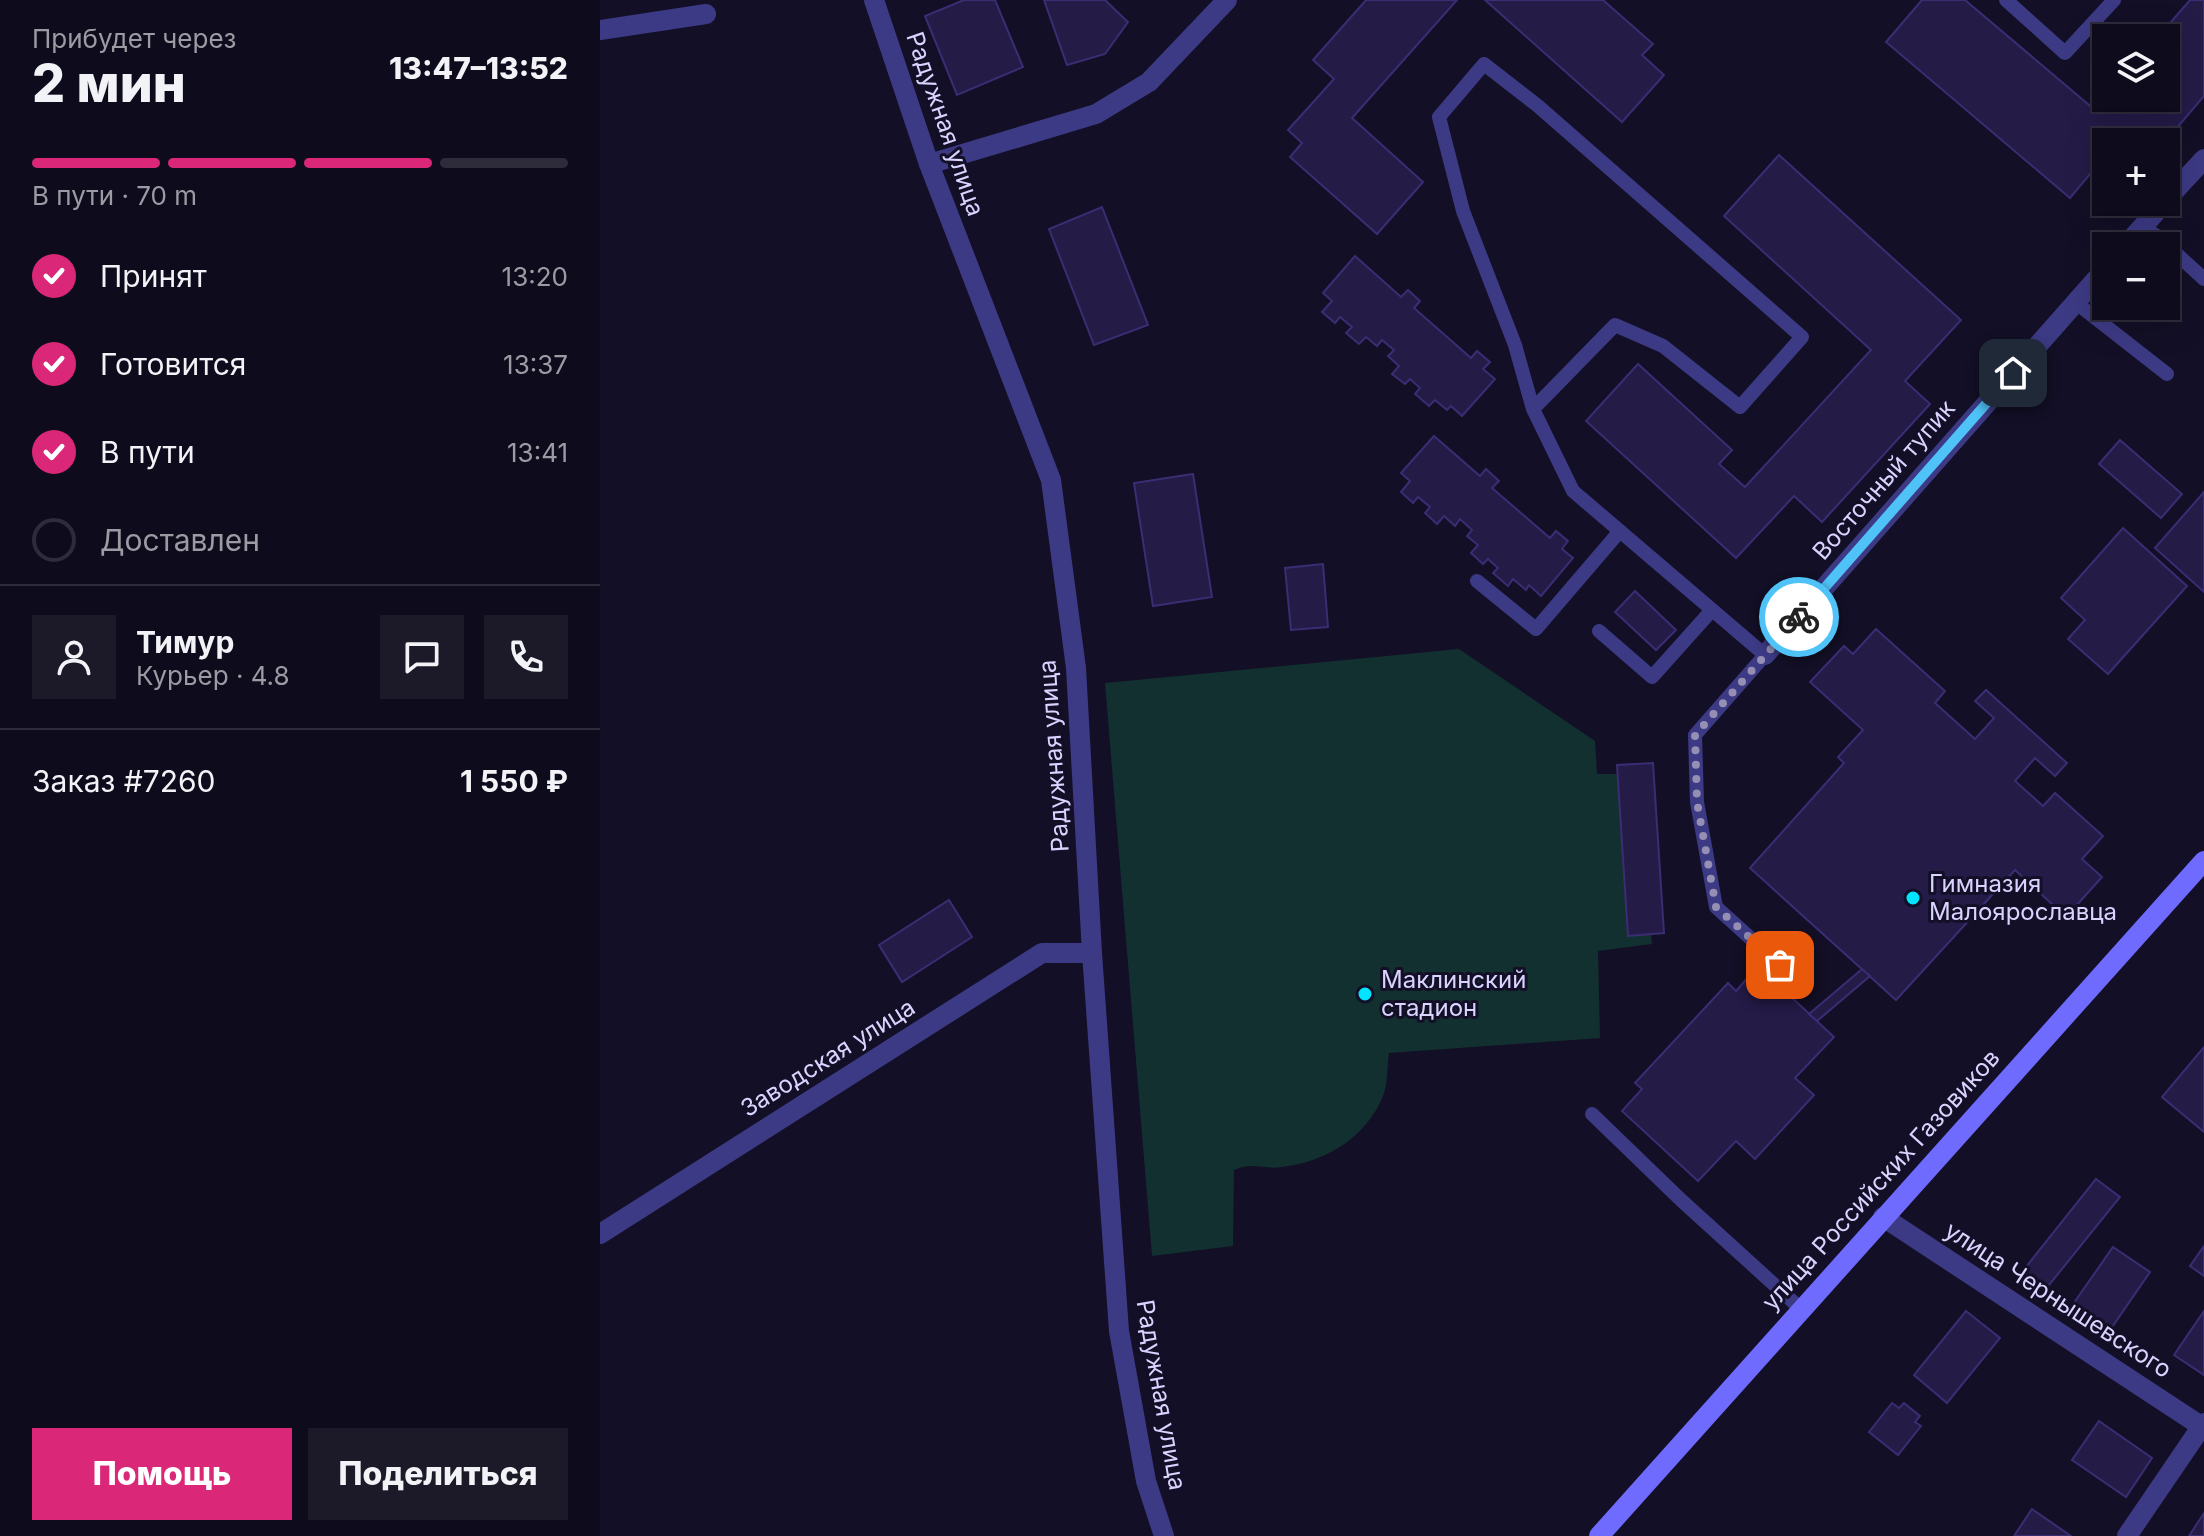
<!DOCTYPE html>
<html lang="ru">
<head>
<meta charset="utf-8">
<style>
  :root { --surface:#0e0b1c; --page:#1c1929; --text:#f1f3f6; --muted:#9b9ba3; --line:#2e2b3b; --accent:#db2777 }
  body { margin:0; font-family:Inter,sans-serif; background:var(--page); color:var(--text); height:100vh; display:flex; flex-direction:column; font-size:30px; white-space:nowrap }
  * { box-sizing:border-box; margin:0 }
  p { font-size:26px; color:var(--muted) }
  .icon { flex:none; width:44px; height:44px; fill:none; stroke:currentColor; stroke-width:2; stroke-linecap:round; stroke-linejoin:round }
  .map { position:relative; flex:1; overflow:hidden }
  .details { display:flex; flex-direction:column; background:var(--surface); width:600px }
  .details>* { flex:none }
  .controls { position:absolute; left:1492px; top:24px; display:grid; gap:16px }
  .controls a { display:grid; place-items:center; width:88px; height:88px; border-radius:0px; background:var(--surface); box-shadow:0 8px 32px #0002,0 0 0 2px var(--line); font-size:40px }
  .pin { position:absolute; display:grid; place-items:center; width:68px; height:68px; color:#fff; margin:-34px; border-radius:16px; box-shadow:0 4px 12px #0006 }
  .courier { position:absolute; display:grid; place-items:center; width:80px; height:80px; margin:-40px; border:6px solid #4fc3f7; border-radius:50%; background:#fff; color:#222; box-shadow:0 2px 10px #0007 }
  .overview em { font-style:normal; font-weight:800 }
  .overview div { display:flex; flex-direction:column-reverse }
  .overview { display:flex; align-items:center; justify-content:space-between; height:136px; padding:0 32px }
  h1 { font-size:52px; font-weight:800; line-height:60px }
  .bar { display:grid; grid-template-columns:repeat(4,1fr); gap:12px 8px; align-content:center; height:96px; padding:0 32px }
  .bar i { height:10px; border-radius:6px; background:var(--line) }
  .bar .active { background:var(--accent) }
  .bar p { grid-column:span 4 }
  .line { display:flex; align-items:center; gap:20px; padding:0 32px; border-top:2px solid var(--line) }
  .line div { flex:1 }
  .round { display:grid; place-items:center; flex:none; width:84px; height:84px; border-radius:0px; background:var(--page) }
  ol { padding:0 32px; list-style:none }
  li { display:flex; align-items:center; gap:24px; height:88px }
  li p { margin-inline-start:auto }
  li .icon { padding:8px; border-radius:50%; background:var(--accent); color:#fff; stroke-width:4 }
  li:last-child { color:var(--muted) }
  li i { width:44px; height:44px; border:4px solid var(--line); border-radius:50% }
  .action { display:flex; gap:16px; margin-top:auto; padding:16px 32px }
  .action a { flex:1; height:92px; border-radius:0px; background:var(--accent); color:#fff; font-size:32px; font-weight:800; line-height:92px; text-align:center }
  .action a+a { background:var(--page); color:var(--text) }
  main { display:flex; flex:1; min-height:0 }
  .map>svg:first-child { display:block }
</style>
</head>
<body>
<main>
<section class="details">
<div class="overview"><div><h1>2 мин</h1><p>Прибудет через</p></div><em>13:47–13:52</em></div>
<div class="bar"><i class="active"></i><i class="active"></i><i class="active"></i><i></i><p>В пути · 70 m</p></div>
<ol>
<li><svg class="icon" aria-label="check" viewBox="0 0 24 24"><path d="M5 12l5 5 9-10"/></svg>Принят<p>13:20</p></li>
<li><svg class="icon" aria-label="check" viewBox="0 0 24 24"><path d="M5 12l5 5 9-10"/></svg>Готовится<p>13:37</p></li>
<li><svg class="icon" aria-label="check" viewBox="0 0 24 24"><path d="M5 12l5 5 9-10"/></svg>В пути<p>13:41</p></li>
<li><i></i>Доставлен</li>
</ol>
<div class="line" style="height:144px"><a class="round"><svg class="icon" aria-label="person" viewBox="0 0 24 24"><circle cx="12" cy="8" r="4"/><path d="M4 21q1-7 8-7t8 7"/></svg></a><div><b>Тимур</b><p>Курьер · 4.8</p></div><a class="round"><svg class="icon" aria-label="chat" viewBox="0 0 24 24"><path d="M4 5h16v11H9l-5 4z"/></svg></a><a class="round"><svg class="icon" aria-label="phone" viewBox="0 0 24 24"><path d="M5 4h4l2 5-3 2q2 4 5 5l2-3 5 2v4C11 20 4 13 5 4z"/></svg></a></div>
<div class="line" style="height:104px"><div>Заказ #7260</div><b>1 550 ₽</b></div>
<div class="action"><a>Помощь</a><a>Поделиться</a></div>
</section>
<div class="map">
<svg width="1604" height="1536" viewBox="0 0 1604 1536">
  <rect width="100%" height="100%" fill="#130f26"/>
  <path fill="#12302f" d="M859,649L995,741L997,774H1035L1052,944L998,951L1000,1038L789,1053C787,1066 788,1083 783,1096C766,1138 725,1162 682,1167C663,1170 653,1161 634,1170L633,1246L552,1256L505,683Z"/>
  <g fill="#241b47" stroke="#3b2d73" stroke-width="2">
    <path d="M364,0H395L423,67L357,95L325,16Z"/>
    <path d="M444,0H505L528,22L505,54L467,65Z"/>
    <path d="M766,0H857L752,118L823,182L777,234L690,157L702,143L688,130L734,79L713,60Z"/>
    <path d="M885,0H1003L1053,44L1042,55L1064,75L1022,122Z"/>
    <path d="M1322,0H1365L1495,110L1506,98H1566V38H1557L1590,0H1604V96L1565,142H1506V155L1470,198L1286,42Z"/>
    <path d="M1179,155L1361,320L1305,381L1330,404L1222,522L1194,496L1136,558L986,421L1038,364L1132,450L1119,464L1145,487L1271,350L1124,216Z"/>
    <path d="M502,207L548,325L494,345L449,229Z"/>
    <path d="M755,256L801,297L808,290L820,301L814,308L871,358L877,351L890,362L883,369L895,379L862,416L851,406L847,410L835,400L829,406L815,394L820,388L810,379L805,384L792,374L799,366L788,356L794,350L782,340L777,346L766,337L759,344L746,333L752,327L740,317L735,323L722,312L732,301L723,293Z"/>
    <path d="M834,436L880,476L886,469L899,481L892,488L950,538L956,531L968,541L962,549L973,558L941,596L929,585L926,590L913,579L908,586L893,573L898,568L888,559L883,564L871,553L878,545L867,536L872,530L860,519L855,526L844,516L837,524L825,513L830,507L818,497L813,503L801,492L810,481L801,473Z"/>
    <path d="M1520,440L1582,494L1561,518L1499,464Z"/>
    <path d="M593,474L612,597L553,606L534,483Z"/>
    <path d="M1604,492V592L1555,548Z"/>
    <path d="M1523,528L1587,586L1508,674L1468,639L1485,620L1461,598Z"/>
    <path d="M723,564L728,627L691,630L685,568Z"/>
    <path d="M1035,591L1076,630L1056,650L1015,612Z"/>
    <path d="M1276,629L1345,691L1335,703L1375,739L1394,718L1375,701L1386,690L1467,763L1455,776L1435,758L1415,781L1443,806L1455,793L1503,836L1482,859L1502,877L1466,917L1415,870L1296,1000L1150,868L1244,763L1238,757L1263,730L1210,682L1244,646L1253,654Z"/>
    <path d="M1053,763L1064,933L1028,936L1017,765Z"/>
    <path d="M349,900L372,937L302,982L279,945Z"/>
    <path d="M1158,966L1234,1037L1195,1078L1214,1095L1155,1159L1136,1141L1098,1181L1022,1111L1042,1089L1035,1083L1128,983L1136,991Z"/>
    <path d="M1262,969L1270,976L1217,1021L1209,1014Z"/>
    <path d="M1604,1047V1132L1562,1097Z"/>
    <path d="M1496,1179L1520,1197L1445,1290L1422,1272Z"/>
    <path d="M1604,1246V1276L1590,1266Z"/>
    <path d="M1513,1247L1550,1272L1508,1333L1471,1307Z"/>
    <path d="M1366,1311L1400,1338L1347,1403L1314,1375Z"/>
    <path d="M1604,1311V1375L1574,1355Z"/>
    <path d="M1292,1403L1299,1408L1304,1403L1320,1416L1315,1422L1321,1426L1298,1455L1269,1432Z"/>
    <path d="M1499,1421L1552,1458L1526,1497L1472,1460Z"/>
    <path d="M1432,1509L1471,1536H1414Z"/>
    <path d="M1604,1513V1536H1589Z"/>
  </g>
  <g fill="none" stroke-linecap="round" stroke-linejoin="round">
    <g stroke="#3d3a85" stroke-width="14">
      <path d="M1406,0L1465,53L1514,0"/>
      <path d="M1542,227L1557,236L1604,279"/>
      <path d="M1475,302L1567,374"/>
      <path d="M933,409L1015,325L1063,346L1140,407L1202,337L938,106L884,64L839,117L863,211L915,345L933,409L973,491L1165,655L1095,735L1097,802L1116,907L1201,984"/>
      <path d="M877,581L936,629L1020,531"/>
      <path d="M999,631L1052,677L1112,610"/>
      <path d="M992,1114L1081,1200L1201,1309"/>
    </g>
    <g stroke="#3d3a85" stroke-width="20">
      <path d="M274,0L329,164L451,480L476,668L492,953L519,1331L546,1481L564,1536"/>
      <path d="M0,30L106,14"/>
      <path d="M329,164L496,114L549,82L627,0"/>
      <path d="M1566,200L1604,159"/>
      <path d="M1525,246L1565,202"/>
      <path d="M1165,655L1506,268"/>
      <path d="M0,1234L442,953H492"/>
      <path d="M1527,1536L1604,1423"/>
    </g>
    <path stroke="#3d3a85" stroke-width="20" d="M1283,1217L1604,1428"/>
    <path stroke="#6f6bff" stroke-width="20" d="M999,1536L1604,861"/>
  </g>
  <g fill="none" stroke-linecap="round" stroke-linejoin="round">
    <path stroke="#948fb3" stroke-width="8" stroke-dasharray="0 14.4" d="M1180,965L1116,907L1097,802L1095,735L1199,617"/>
    <path stroke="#4fc3f7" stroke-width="10" d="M1199,617L1413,373"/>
  </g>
  <g fill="#00e5ff" stroke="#130f26" stroke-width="3">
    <circle cx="1313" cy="898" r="8"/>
    <circle cx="765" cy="994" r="8"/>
  </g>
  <g text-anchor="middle" stroke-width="6" stroke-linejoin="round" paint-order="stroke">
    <g font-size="24" fill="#d9d4ff" stroke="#130f26">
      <text transform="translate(345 124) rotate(71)" y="8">Радужная улица</text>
      <text transform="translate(1284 480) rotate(-49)" y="8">Восточный тупик</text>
      <text transform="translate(454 756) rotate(-94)" y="8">Радужная улица</text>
      <text transform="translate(228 1058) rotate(-32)" y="8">Заводская улица</text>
      <text transform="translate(1281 1180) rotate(-48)" y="8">улица Российских Газовиков</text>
      <text transform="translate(1458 1300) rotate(33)" y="8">улица Чернышевского</text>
      <text transform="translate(561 1395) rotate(80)" y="8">Радужная улица</text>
    </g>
    <g font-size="24" fill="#d9d4ff" stroke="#130f26" text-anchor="start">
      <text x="1329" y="892">Гимназия<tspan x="1329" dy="28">Малоярославца</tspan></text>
      <text x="781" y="988">Маклинский<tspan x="781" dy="28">стадион</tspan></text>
    </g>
  </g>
</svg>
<div class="controls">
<a><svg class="icon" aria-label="layers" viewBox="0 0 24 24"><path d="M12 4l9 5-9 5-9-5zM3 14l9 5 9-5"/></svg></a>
<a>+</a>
<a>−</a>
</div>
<div class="pin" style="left:1180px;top:965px;background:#ea580c"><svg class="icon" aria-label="bag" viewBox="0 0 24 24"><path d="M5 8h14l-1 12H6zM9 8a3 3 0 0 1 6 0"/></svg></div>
<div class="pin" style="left:1413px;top:373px;background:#1f2937"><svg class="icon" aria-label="home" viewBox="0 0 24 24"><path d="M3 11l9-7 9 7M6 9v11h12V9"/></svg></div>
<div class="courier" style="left:1199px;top:617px"><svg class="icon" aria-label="bike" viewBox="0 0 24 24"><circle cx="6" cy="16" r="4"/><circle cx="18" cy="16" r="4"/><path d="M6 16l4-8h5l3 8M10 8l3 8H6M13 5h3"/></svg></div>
</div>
</main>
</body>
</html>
